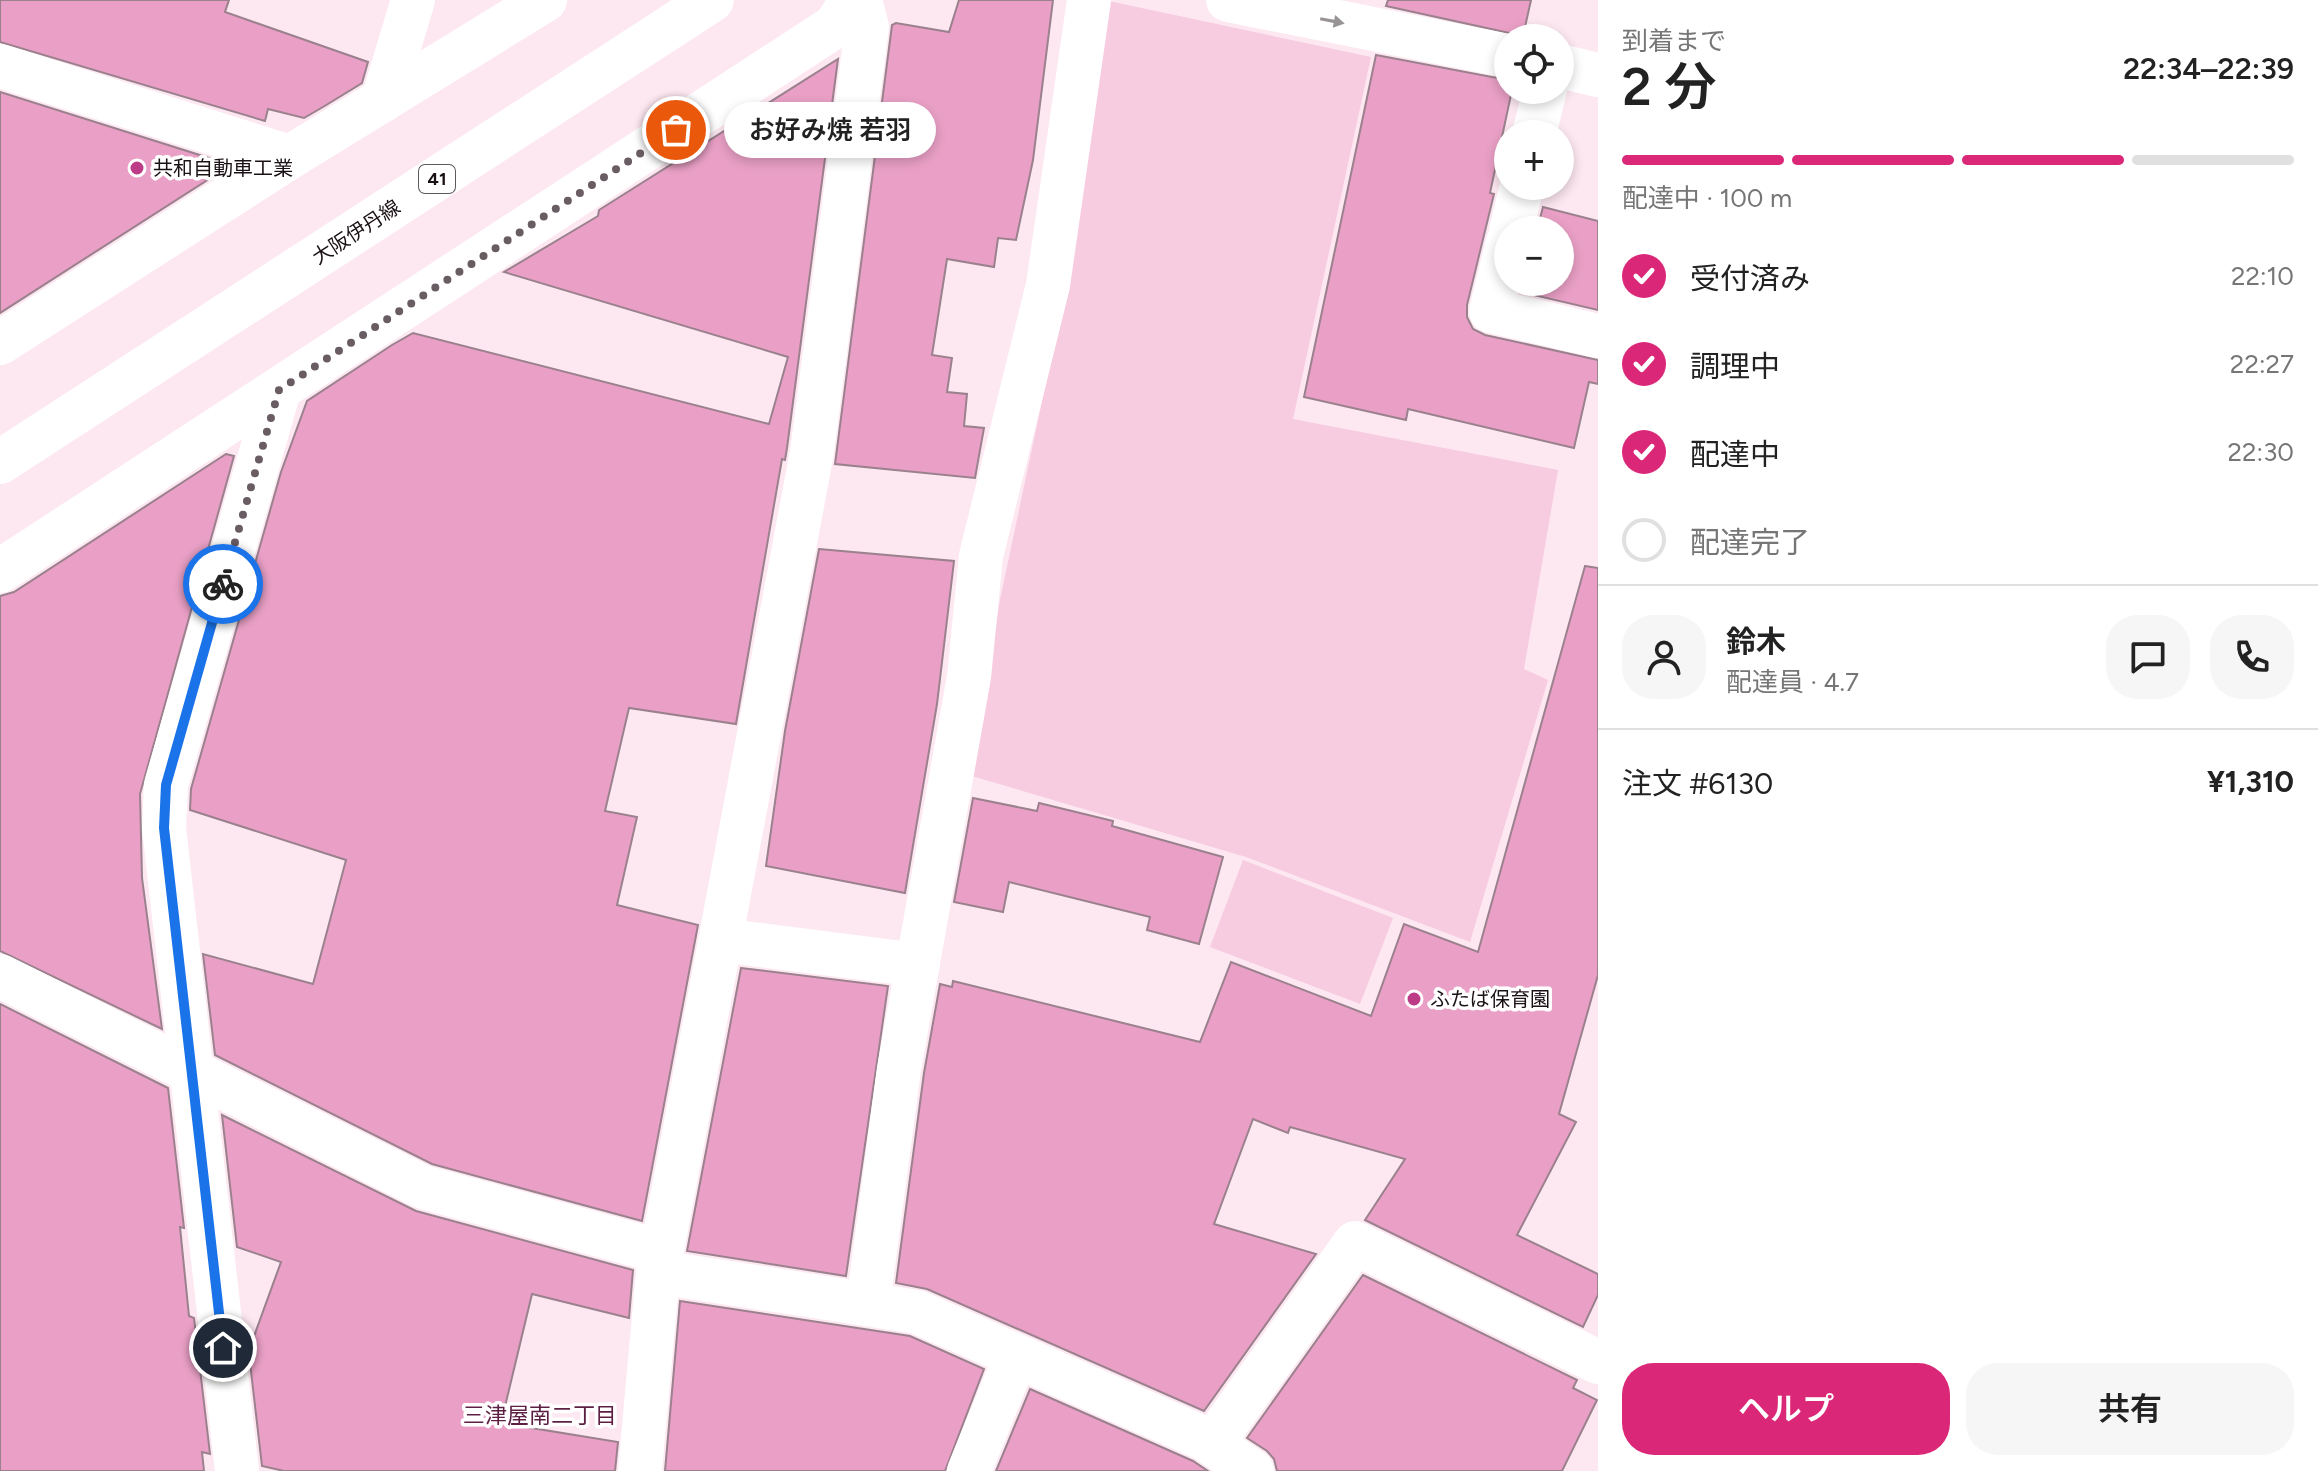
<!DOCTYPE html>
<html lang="ja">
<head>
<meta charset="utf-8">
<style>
  :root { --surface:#fff; --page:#f6f6f6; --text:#222; --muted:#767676; --line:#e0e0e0; --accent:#db2777 }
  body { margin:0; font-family:Figtree,"Noto Sans JP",sans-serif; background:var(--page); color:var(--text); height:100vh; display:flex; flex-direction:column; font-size:30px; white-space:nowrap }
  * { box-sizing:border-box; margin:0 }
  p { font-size:26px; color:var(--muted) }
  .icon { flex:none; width:44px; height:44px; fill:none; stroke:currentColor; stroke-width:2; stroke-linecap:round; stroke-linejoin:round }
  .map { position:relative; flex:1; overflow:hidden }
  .details { display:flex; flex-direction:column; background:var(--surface); width:720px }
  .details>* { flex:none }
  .fabs { position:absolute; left:1494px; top:24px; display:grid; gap:16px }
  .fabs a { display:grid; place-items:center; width:80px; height:80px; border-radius:50%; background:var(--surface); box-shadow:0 4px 12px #0003; font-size:40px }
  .pin { position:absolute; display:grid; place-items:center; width:68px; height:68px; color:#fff; margin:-34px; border:4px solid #fff; border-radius:50%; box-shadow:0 2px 8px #0007 }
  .courier { position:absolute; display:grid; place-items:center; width:80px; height:80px; margin:-40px; border:6px solid #1a73e8; border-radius:50%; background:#fff; color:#222; box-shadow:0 2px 10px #0007 }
  .bubble { position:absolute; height:56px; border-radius:28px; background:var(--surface); box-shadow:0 4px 12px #0003; font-size:26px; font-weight:600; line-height:56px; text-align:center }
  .head em { font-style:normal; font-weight:600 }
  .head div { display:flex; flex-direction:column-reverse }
  .head { display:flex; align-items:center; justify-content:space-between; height:136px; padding:0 24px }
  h1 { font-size:52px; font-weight:600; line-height:60px }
  .bar { display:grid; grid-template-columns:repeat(4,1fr); gap:12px 8px; align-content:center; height:96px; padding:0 24px }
  .bar i { height:10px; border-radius:6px; background:var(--line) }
  .bar .active { background:var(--accent) }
  .bar p { grid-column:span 4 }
  .line { display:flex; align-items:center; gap:20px; padding:0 24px; border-top:2px solid var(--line) }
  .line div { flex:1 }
  .round { display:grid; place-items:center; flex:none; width:84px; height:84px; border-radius:32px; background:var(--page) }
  ol { padding:0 24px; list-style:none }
  li { display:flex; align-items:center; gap:24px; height:88px }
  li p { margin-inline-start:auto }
  li .icon { padding:8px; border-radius:50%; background:var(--accent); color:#fff; stroke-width:4 }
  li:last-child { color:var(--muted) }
  li i { width:44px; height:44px; border:4px solid var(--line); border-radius:50% }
  .action { display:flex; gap:16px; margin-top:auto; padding:16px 24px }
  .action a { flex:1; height:92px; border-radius:32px; background:var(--accent); color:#fff; font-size:32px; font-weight:600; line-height:92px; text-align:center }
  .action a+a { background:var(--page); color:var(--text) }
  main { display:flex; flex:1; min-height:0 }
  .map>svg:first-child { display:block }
</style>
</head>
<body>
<main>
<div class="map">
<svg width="1598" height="1471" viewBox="0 0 1598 1471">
  <rect width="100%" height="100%" fill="#fde7f1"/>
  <g fill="#f7cbe0">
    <path d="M1104,0L1371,57L1293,419L1558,470L1524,669L1548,680L1470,942L1246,857L972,776L1000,600L1048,373Z"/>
    <path d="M1243,860L1393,918L1360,1004L1210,947Z"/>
  </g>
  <g fill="#eaa0c6" stroke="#9a818d" stroke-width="2">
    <path d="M0,0H229L225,12L368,62L362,83L323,107L304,118L268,109L265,121L0,42Z"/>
    <path d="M959,0H1053L1033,160L1016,240L998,238L994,267L947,259L932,355L952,358L947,392L967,394L964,426L984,428L975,478L835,464L892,25L896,23L949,32Z"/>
    <path d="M1388,0H1531L1523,36L1386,6Z"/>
    <path d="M1376,55L1508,80V90H1512L1490,193L1494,194L1467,305V317L1473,329L1485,335L1598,360V384L1589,382L1574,448L1408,409L1406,420L1304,397Z"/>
    <path d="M838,59L787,448L785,460L782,459L736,724L629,708L605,811L637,817L617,905L698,925L642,1221L432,1164L215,1055L203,954L313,984L346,860L190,810L191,789L281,472L307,401L392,345L413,333L769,424L788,357L504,272L598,216L599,210Z"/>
    <path d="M0,92L225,163L223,170L0,313Z"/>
    <path d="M1543,207L1598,221V310L1521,292L1524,282H1560V230H1537Z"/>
    <path d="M226,454L234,456L140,794L142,878L162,1029L0,951V596L14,592Z"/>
    <path d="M819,549L954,561L937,704L905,893L766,866L785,731Z"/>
    <path d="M1585,566L1598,568V975L1559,1114L1576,1122L1517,1235L1598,1274V1295L1583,1327L1365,1220L1405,1159L1290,1127L1288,1133L1253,1119L1214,1224L1316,1254L1204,1411L927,1289L896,1283L924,1073L940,984L952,987L953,981L1200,1042L1231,962L1371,1016L1404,924L1478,952Z"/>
    <path d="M973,798L1037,811L1039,803L1113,821L1112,826L1223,857L1199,944L1147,930L1150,917L1009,882L1003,912L954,902Z"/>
    <path d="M741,968L888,986L846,1276L687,1251Z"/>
    <path d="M0,1004L168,1088L184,1228L180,1227L189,1316L194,1318L210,1454L202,1452L204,1471H0Z"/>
    <path d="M222,1115L416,1211L633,1270L629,1318L532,1294L501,1423L618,1442L615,1471H284L262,1466L247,1337L253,1339L281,1262L237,1247Z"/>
    <path d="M1363,1275L1577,1380L1573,1388L1597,1400L1562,1471H1277L1274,1459L1267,1451L1247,1438Z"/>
    <path d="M680,1301L910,1336L984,1369L945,1471H665Z"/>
    <path d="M1030,1389L1193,1461L1208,1471H996Z"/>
  </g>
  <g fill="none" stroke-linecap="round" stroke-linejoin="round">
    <g stroke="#fff" stroke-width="44">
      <path d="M1228,0L1508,56"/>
      <path d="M0,66L290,157"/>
      <path d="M1560,66L1598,75"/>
      <path d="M383,100L413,0"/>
      <path d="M1534,134L1545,90"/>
      <path d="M1511,230L1522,186"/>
      <path d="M1508,242L1491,311L1598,336"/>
      <path d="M0,343L290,157L545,0"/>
      <path d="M0,571L835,26L852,0"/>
      <path d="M721,940L918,965"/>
      <path d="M0,976L423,1187L662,1252"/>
      <path d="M658,1272L917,1312L1205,1439L1252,1471"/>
      <path d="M868,1304L899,1069L969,677L981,556L1048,285L1089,0"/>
      <path d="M1212,1444L1355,1243L1598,1362"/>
      <path d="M237,1471L164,828L166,785L279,390"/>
      <path d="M640,1471L658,1272L812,452L867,27L860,0"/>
      <path d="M969,1471L1016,1356"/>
    </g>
    <path stroke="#fff" stroke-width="44" d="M0,462L712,0"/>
  </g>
  <defs><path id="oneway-solid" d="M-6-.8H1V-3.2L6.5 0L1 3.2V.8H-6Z" transform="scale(2)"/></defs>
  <use fill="#989496" href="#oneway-solid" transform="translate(1332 21) rotate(11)"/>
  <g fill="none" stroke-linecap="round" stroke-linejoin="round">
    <path stroke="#695c63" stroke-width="8" stroke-dasharray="0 14.4" d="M223,584L279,390L676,130"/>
    <path stroke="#1a73e8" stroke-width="10" d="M223,584L166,785L164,828L223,1348"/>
  </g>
  <g fill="#bc3c88" stroke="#fff" stroke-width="3">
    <circle cx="137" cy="168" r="8"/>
    <circle cx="1414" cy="999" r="8"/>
  </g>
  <g text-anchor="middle" stroke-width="7" stroke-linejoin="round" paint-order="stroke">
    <rect fill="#fff" stroke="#5f585c" stroke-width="2" x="419" y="165" width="36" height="28" rx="6"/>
    <g font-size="18" font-weight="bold" fill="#1a1116">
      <text x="437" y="185">41</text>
    </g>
    <g font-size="20" fill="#1a1116" stroke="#fff" text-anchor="start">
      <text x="153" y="175">共和自動車工業</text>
      <text x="1430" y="1006">ふたば保育園</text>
    </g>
    <g font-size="20" fill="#1a1116" stroke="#fff">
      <text transform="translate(356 232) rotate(-33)" y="7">大阪伊丹線</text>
    </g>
    <g font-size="22" fill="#5c1e42" stroke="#fff">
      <text x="540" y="1423">三津屋南二丁目</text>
    </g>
  </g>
</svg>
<div class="fabs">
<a><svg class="icon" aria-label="locate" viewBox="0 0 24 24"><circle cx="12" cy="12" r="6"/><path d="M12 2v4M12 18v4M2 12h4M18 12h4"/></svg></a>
<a>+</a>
<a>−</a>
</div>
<div class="pin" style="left:676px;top:130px;background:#ea580c"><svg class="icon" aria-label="bag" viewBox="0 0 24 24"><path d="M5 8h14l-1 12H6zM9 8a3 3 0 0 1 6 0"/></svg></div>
<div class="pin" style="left:223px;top:1348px;background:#1f2937"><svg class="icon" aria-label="home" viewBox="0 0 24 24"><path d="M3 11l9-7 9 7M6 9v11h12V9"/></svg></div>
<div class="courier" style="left:223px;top:584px"><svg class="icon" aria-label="bike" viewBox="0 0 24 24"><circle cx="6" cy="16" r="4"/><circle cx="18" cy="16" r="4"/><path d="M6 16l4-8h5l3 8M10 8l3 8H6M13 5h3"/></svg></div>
<div class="bubble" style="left:724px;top:102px;width:212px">お好み焼 若羽</div>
</div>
<section class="details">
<div class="head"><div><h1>2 分</h1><p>到着まで</p></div><em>22:34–22:39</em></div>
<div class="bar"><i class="active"></i><i class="active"></i><i class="active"></i><i></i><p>配達中 · 100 m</p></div>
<ol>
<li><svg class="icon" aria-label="check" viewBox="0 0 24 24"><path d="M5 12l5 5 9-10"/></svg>受付済み<p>22:10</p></li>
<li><svg class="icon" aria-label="check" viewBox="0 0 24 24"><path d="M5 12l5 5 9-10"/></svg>調理中<p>22:27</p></li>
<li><svg class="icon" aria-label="check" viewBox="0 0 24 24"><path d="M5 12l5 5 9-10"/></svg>配達中<p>22:30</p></li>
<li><i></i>配達完了</li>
</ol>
<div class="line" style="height:144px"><a class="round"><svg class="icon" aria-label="person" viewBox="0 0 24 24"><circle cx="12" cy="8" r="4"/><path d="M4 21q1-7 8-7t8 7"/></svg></a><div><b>鈴木</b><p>配達員 · 4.7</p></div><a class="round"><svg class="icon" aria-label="chat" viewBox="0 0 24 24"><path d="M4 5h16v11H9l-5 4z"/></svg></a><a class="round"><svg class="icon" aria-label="phone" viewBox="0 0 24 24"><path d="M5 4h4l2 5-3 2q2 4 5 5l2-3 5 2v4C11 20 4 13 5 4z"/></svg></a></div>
<div class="line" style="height:104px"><div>注文 #6130</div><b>¥1,310</b></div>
<div class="action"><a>ヘルプ</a><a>共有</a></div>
</section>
</main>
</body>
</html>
